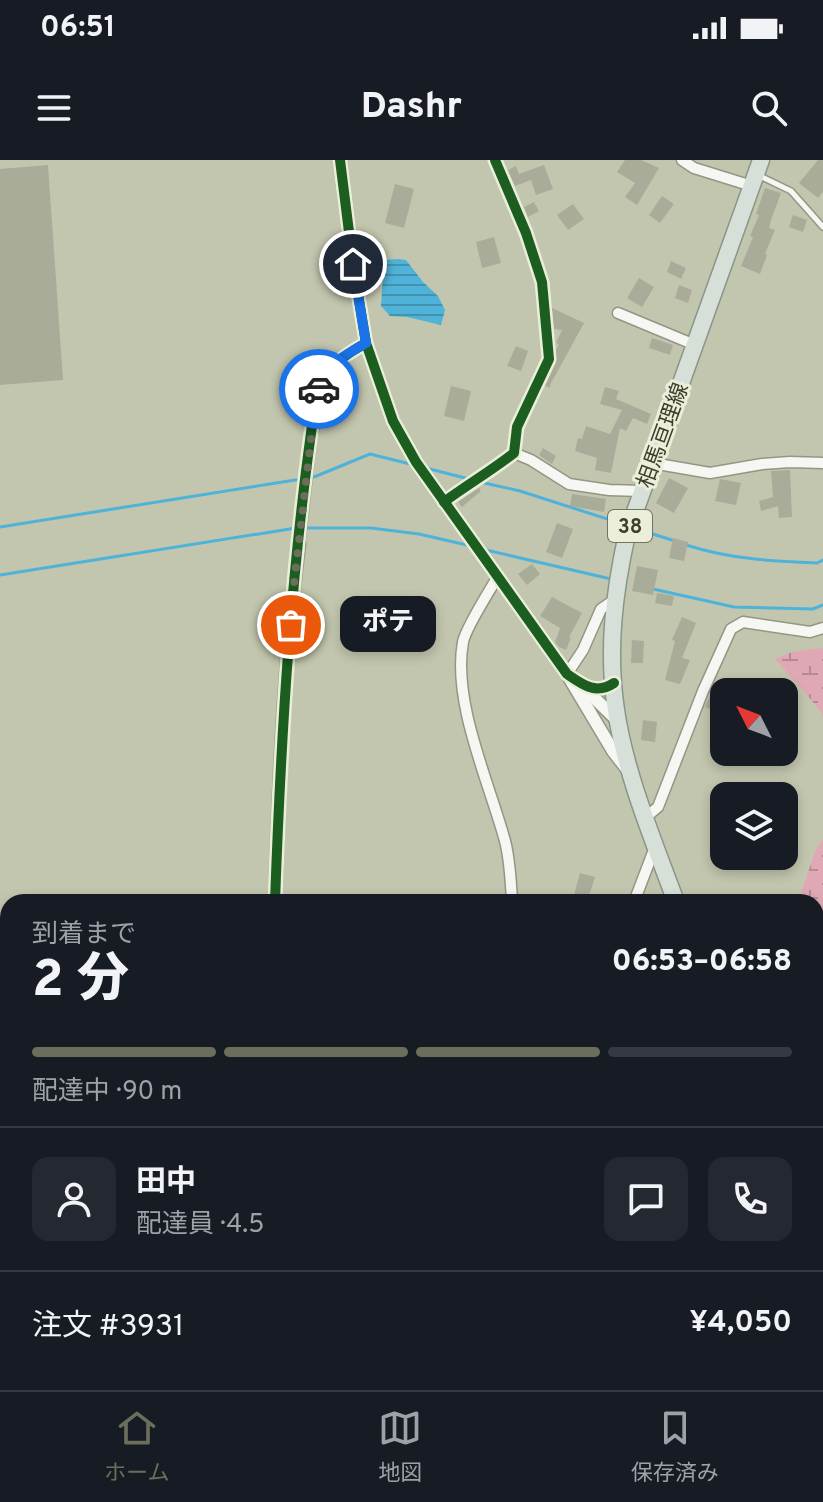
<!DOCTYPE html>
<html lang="ja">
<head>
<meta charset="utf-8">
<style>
  :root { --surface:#171b24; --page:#242831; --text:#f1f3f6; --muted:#9ea1a6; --line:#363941; --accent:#6b6e5a }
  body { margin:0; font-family:Overpass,"Noto Sans JP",sans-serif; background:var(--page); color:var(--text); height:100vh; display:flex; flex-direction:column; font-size:30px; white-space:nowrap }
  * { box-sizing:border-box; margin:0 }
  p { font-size:26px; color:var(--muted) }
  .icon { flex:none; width:44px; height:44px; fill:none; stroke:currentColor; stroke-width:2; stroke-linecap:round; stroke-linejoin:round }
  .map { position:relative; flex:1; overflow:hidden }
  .details { position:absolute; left:0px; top:734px; width:824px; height:496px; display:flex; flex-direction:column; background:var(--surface); border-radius:24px 24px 0 0; box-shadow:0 4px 12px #0003 }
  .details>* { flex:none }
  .needle { width:52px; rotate:312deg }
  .controls { position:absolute; left:710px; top:518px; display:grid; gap:16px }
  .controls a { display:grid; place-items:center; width:88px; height:88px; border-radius:16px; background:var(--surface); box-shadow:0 4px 12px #0003; font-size:40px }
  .pin { position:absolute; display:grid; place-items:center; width:68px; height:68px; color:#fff; margin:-34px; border:4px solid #fff; border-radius:50%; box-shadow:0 2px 8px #0007 }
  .courier { position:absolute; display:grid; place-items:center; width:80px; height:80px; margin:-40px; border:6px solid #1a73e8; border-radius:50%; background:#fff; color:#222; box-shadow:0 2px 10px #0007 }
  .bubble { position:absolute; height:56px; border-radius:16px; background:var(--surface); box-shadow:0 4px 12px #0003; font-size:26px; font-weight:800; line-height:56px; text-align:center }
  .headline em { font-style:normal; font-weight:800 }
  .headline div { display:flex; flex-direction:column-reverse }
  .headline { display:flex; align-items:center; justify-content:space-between; height:136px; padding:0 32px }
  h1 { font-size:52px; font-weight:800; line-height:60px }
  .bar { display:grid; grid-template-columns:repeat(4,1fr); gap:12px 8px; align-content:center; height:96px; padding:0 32px }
  .bar i { height:10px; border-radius:6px; background:var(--line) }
  .bar .current { background:var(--accent) }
  .bar p { grid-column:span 4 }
  .line { display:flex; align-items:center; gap:20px; padding:0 32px; border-top:2px solid var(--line) }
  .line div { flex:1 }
  .round { display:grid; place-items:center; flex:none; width:84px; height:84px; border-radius:16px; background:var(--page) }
  .status { display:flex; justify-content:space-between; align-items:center; height:56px; padding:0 40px; background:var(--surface); direction:ltr }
  .status svg { height:22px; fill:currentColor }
  header { display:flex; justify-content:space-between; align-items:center; height:104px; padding:0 32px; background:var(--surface); font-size:36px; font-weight:800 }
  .dock { display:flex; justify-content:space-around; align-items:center; height:112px; border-top:2px solid var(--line); background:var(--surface); font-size:22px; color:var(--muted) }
  .dock a { display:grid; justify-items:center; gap:4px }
  .dock .current { color:var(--accent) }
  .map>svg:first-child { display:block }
</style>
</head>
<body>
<div class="status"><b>06:51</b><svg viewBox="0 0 49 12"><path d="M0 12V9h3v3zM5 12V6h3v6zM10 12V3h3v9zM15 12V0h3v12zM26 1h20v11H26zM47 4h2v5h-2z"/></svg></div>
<header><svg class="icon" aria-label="menu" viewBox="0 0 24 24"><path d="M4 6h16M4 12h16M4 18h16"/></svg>Dashr<svg class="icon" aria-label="search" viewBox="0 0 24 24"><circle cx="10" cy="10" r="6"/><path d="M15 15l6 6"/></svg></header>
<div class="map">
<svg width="823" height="1230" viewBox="0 0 823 1230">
  <defs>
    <pattern id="wetland-marsh" width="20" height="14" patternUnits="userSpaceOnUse" patternTransform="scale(2)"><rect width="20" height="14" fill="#e0a8b4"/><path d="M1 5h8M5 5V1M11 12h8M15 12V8" fill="none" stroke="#b78a93"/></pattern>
    <pattern id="water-rules" width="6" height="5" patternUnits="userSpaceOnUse" patternTransform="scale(2)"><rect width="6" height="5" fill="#4fb3d9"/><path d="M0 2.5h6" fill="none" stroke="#4393b0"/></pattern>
  </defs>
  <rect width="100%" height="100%" fill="#c3c6ae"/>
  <g fill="url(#wetland-marsh)">
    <path d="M820,488L823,489V556L820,550L775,499L792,492Z"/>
    <path d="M823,679V830L816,828V742H798L816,689Z"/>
  </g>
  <path fill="url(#water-rules)" d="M398,99L406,100L423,122L438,136L445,150L441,165L407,157L390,156L381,146L384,100Z"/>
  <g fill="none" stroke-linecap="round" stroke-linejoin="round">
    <g stroke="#4fb3d9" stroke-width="3">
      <path d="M426,308L473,320"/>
      <path d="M480,322L520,331L626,365"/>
      <path d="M0,367L314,317L370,294L414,305"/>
      <path d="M304,368H371L419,374L471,386"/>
      <path d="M637,369L675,381"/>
      <path d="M686,385C730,399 771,401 817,403L823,400"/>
      <path d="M486,390L611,419"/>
      <path d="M0,415L296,368"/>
      <path d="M653,429L734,447L813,449L823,445"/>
    </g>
  </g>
  <g fill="#a9ac99">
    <path d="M625,0H641L659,8L637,45L625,37L635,23L617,12Z"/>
    <path d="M818,0H823V32L818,38L799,23Z"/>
    <path d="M48,5L63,220L0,225V9Z"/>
    <path d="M544,5L553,29L536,35L531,20L515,26L508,10L516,6L519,14Z"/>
    <path d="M395,24L414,29L404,68L385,63Z"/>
    <path d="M765,28L781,33L771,60L769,68L775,70L765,94L767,95L760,114L741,106L753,77L750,76L759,55L756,54Z"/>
    <path d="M662,36L674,44L660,63L649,55Z"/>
    <path d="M534,42L539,51L528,57L524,47Z"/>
    <path d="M573,44L584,59L568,70L557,55Z"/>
    <path d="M793,55L807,60L803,72L789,67Z"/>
    <path d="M494,77L501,103L482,108L476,82Z"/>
    <path d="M671,101L686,108L681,119L667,112Z"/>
    <path d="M639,118L654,127L642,147L627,138Z"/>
    <path d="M679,125L692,130L688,143L675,138Z"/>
    <path d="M552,148L584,163L550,225V228L545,226L556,202V190L559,184L556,183L562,170L554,169Z"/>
    <path d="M652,178L673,185L670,195L649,188Z"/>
    <path d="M516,186L528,191L521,211L507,206Z"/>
    <path d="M451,226L471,231L464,261L444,256Z"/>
    <path d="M605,227L619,231L616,239L651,254L647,264L633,258L626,271L620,268L611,313L595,310L597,298L575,291L578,278L582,279L586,266L610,274L622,250L600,244Z"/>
    <path d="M543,288L556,296L552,304L539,295Z"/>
    <path d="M790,310L792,357L779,358L778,346L761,351L759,341L773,337L771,311Z"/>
    <path d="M669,318L688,328L674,353L656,343Z"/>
    <path d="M720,319L741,323L736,345L715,341Z"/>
    <path d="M479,328L481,331L462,347L458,342Z"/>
    <path d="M572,334L606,339L604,352L570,346Z"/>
    <path d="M557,363L573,369L562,398L546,392Z"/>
    <path d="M673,378L688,382L684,401L669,398Z"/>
    <path d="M532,404L540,414L527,425L518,414Z"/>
    <path d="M637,406L658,410L653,435L632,431Z"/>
    <path d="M657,433L674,436L672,446L655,443Z"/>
    <path d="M552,437L582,453L569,477L571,478L566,490L559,487L555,482L560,468L540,456Z"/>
    <path d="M682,457L696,463L682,498L690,500L680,524L665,520L675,481L672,480Z"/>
    <path d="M632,480L644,481L643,503H631Z"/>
    <path d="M714,527L724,532L715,551L705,547Z"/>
    <path d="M643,560L657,562L655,582L641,580Z"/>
    <path d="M580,713L595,717L587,742H572Z"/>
  </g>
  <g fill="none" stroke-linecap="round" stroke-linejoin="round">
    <g stroke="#949684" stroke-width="8">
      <path id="service" d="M760,16L791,31L823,67"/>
    </g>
    <g stroke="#949684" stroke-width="13">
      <g id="minor">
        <path d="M682,0L694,8L752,26"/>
        <path d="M618,153L695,185"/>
        <path d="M514,293L531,300L569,324L609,330L642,331"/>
        <path d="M652,303L710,313L762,304L790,302L823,303"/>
        <path d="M444,342C467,325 491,311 514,293L517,267L549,199L542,122L526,73L495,0"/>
        <path d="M299,384L312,270"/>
        <path d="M498,416C489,432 466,467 463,482C452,542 489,622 505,681C510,700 511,722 512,742"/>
        <path d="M567,514L583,490L601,449L614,440"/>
        <path d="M646,657L658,647L703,531L731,469L743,462L810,472L823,468"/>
        <path d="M634,742L655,687"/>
        <path d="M289,1222L294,1230"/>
        <path d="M569,1230V1222"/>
      </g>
    </g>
    <g stroke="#949684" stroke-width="15">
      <g id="tertiary">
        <path d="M366,183L393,261L416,302L567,514C583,525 596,535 614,523"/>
        <path d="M312,270C319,219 319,210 366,183L353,104L340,0"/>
        <path d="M570,519L613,591L627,609"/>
        <path d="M584,528L618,561"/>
        <path d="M275,742C279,623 284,502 299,384"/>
        <path d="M816,903L823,905"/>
        <path d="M250,1230V1222"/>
      </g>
    </g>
    <g stroke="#879687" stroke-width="19">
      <g id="primary">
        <path d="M676,742C654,682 625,613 616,550C607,490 614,433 627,374L761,0"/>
        <path d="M655,1230L658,1222"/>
      </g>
    </g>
    <use href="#service" stroke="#f6f6f3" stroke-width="5"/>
    <use href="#minor" stroke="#f6f6f3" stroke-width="10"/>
    <use href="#tertiary" stroke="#f6f6f3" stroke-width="12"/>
    <use href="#primary" stroke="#d6dfd8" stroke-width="16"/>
    <g stroke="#ebefd9" stroke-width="15">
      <g id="cycleway">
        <path d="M366,183L393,261L416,302L567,514C583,525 596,535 614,523"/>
        <path d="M444,342C467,325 491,311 514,293L517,267L549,199L542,122L526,73L495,0"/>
        <path d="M275,742C281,574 291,405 316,238C326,207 338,199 366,183L353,104L340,0"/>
      </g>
    </g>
    <use href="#cycleway" stroke="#1b5e20" stroke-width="10"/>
  </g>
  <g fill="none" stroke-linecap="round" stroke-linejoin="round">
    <path stroke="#6b6e5a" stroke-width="8" stroke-dasharray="0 14.4" d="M291,465L294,424L312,270L319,229"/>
    <path stroke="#1a73e8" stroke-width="10" d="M319,229C326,205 345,195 366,183L353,104"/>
  </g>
  <g text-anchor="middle" stroke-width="6" stroke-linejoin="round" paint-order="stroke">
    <rect fill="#ebefd9" stroke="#707461" stroke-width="2" x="608" y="350" width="44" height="32" rx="6"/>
    <g font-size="20" font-weight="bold" fill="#3c3f2d">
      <text x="630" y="373">38</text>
    </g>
    <g font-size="22" fill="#3c3f2d" stroke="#ebefd9">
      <text transform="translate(662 275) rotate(-70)" y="8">相馬亘理線</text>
    </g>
  </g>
</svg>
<div class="controls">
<a><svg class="needle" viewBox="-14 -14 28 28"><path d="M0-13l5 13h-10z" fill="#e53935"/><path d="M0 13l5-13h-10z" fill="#9ea1a6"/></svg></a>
<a><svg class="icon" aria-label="layers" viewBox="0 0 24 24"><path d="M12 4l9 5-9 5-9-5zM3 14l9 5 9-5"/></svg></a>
</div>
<div class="pin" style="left:291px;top:465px;background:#ea580c"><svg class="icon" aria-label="bag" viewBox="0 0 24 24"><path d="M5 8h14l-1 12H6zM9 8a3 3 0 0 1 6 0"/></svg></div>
<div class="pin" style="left:353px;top:104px;background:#1f2937"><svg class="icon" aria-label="home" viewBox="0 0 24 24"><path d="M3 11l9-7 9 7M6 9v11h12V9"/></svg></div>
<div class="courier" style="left:319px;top:229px"><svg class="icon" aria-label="car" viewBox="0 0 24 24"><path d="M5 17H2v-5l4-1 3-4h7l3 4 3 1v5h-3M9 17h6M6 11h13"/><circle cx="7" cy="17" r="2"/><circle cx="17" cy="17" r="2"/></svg></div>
<div class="bubble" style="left:340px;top:436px;width:96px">ポテ</div>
<section class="details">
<div class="headline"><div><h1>2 分</h1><p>到着まで</p></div><em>06:53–06:58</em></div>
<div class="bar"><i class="current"></i><i class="current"></i><i class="current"></i><i></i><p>配達中 · 90 m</p></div>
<div class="line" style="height:144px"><a class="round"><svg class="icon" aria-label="person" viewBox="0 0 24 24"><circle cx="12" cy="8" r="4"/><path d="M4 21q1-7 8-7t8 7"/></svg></a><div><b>田中</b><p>配達員 · 4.5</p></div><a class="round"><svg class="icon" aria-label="chat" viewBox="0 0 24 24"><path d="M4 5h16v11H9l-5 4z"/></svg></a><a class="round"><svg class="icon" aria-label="phone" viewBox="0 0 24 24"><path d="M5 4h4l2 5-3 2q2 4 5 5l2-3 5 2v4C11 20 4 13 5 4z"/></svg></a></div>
<div class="line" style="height:104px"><div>注文 #3931</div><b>¥4,050</b></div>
</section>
</div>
<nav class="dock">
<a class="current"><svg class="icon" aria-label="home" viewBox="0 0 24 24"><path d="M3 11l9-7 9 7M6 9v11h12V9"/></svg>ホーム</a>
<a><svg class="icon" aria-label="map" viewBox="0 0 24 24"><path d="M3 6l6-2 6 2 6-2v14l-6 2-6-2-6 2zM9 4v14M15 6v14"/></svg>地図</a>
<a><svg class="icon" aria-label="saved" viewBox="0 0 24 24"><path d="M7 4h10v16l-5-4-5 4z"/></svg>保存済み</a>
</nav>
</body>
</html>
